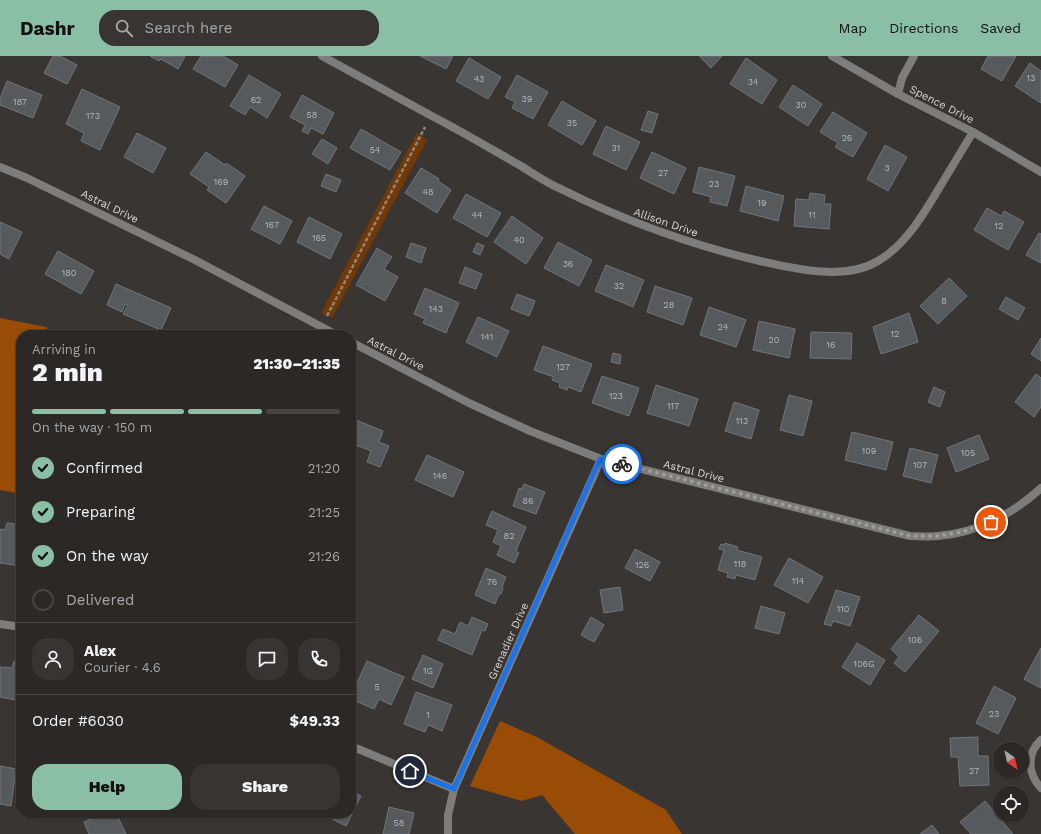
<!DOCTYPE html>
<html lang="en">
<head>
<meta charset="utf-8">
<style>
  :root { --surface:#2b2826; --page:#373432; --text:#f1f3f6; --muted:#a6a6a7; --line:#474443; --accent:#8abfa5 }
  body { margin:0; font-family:"Work Sans",sans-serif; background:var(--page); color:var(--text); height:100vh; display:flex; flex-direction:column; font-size:15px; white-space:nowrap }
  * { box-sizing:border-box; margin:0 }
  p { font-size:13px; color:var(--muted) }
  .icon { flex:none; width:22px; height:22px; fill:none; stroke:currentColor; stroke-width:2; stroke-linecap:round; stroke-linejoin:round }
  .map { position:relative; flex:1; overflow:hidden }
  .panel { position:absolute; left:16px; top:274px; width:340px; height:488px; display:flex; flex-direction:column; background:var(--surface); border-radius:16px; box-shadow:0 1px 3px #0004,0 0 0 1px var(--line) }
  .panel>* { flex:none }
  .needle { width:26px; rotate:146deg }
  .controls { position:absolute; left:993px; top:686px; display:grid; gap:8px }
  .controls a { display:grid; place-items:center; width:36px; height:36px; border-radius:50%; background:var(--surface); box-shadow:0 1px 3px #0004,0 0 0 1px var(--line); font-size:20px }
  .pin { position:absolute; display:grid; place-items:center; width:34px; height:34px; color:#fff; margin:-17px; border:2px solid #fff; border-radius:50%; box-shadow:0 1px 4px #0007 }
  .courier { position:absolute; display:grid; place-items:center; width:40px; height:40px; margin:-20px; border:3px solid #1a73e8; border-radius:50%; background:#fff; color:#222; box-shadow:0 1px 5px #0007 }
  .overview em { font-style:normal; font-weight:800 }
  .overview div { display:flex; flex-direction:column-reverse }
  .overview { display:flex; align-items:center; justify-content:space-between; height:68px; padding:0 16px }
  h1 { font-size:26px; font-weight:800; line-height:30px }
  .bar { display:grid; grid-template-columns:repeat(4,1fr); gap:6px 4px; align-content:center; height:48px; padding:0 16px }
  .bar i { height:5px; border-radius:3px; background:var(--line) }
  .bar .on { background:var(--accent) }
  .bar p { grid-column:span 4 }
  .line { display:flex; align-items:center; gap:10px; padding:0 16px; border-top:1px solid var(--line) }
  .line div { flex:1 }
  .round { display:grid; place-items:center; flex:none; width:42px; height:42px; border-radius:16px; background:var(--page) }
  ol { padding:0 16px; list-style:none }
  li { display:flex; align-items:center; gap:12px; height:44px }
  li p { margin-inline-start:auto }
  li .icon { padding:4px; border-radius:50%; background:var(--accent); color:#111; stroke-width:4 }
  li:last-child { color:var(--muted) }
  li i { width:22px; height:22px; border:2px solid var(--line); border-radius:50% }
  .button { display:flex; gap:8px; margin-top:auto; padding:8px 16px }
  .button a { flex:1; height:46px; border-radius:16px; background:var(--accent); color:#111; font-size:16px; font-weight:800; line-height:46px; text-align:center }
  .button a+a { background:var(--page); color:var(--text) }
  header { display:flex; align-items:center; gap:24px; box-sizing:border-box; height:56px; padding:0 20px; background:var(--accent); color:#111 }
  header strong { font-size:19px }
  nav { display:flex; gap:22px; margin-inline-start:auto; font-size:14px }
  .search { width:280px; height:36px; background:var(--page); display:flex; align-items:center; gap:10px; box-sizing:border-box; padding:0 14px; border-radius:16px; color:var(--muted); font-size:15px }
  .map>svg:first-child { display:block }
</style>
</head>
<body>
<header>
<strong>Dashr</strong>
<div class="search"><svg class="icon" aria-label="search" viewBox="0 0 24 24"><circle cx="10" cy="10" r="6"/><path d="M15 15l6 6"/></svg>Search here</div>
<nav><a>Map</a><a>Directions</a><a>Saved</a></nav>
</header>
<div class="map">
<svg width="1041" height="778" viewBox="0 0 1041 778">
  <rect width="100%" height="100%" fill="#393532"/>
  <path fill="#743903" d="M417,77L427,84L332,262L321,257Z"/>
  <g fill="#984c06">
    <path d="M0,262L46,271L51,279H21V438L0,434Z"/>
    <path d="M500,665L537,681L666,754L682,778H575L542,739L522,745L470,730Z"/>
  </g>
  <g fill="#565a5d" stroke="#717579">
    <path d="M53,0H60L77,9L67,28L44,17Z"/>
    <path d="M150,0H185L178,13L161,3L159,5Z"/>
    <path d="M201,0H223L238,9L225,31L193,13Z"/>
    <path d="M420,0H453L446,13Z"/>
    <path d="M699,0H722L711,12Z"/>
    <path d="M988,0H1016L1002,25L981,13Z"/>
    <path d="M469,2L501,21L488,43L456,25Z"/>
    <path d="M746,2L777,24L762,48L730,28Z"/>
    <path d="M1030,7L1041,15V47L1015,30Z"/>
    <path d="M249,19L281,38L267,62L250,51L245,59L230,50Z"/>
    <path d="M517,19L548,36L533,63L512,52L515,46L505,41Z"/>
    <path d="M7,25L42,39L33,62L0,49V43Z"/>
    <path d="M793,29L822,48L808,70L779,51Z"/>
    <path d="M82,33L120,51L100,94L81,85L84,77L66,68Z"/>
    <path d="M302,39L334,57L323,78L311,72L308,78L302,75L305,69L290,61Z"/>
    <path d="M562,45L596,65L582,89L548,69Z"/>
    <path d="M648,55L658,58L652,77L641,74Z"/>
    <path d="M833,56L867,77L853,101L835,91L838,87L820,76Z"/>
    <path d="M606,70L640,86L626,114L593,98Z"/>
    <path d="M361,73L401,96L390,114L350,92Z"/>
    <path d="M137,77L166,92L153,117L124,101Z"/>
    <path d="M322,83L337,92L328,108L312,98Z"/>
    <path d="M885,89L907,101L888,135L867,123Z"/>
    <path d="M206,96L225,109L226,107L245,120L226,147L207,134L209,131L190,118Z"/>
    <path d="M652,96L686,112L674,138L640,122Z"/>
    <path d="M699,111L735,120L727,150L710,146L711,141L693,136Z"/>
    <path d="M421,112L439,123L438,125L451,134L437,157L405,137Z"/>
    <path d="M326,118L341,124L336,136L321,130Z"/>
    <path d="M746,130L784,140L778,165L740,155Z"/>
    <path d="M810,137L825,139L824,148H831L829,173L794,170L796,143L809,144Z"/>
    <path d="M466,138L501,157L487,181L453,162Z"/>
    <path d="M264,150L292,165L280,188L251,173Z"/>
    <path d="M987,152L1001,160L1004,155L1024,166L1008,194L974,174Z"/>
    <path d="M512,160L543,182L526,208L494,186Z"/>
    <path d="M309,161L342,178L330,203L297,186Z"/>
    <path d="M0,166L22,176L9,203L0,198Z"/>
    <path d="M1039,177L1041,178V207L1026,199Z"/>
    <path d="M558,186L592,204L579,230L544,212Z"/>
    <path d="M411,187L426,192L421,207L406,201Z"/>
    <path d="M477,187L484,190L480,199L473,196Z"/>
    <path d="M377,192L392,201L384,213L398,221L385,245L356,229Z"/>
    <path d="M58,195L94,215L81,238L45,218Z"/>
    <path d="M606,209L644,224L633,251L595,235Z"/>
    <path d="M465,211L482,218L476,233L459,227Z"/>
    <path d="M949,222L967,240L938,268L920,250Z"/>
    <path d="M116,228L171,252L161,274L123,258L128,249L125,248L122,256L107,249Z"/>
    <path d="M655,230L692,242L683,269L647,256Z"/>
    <path d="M425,232L459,247L446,277L423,267L425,263L414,258Z"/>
    <path d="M517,238L535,245L529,260L511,253Z"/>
    <path d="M1006,241L1025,252L1018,264L999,253Z"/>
    <path d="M709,251L746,264L736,291L700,279Z"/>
    <path d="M909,257L918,286L881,298L873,271Z"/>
    <path d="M478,261L509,275L497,301L466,286Z"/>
    <path d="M759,265L795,273L789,302L753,294Z"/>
    <path d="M206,274L217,279H203Z"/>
    <path d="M811,276L852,277L851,303L810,302Z"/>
    <path d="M1041,282V305L1031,298Z"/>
    <path d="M543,290L592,308L581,336L568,331L567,334L559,331L560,327L552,324L554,321L534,314Z"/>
    <path d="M613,297L621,299L620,308L611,306Z"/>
    <path d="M1036,318L1041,322V351L1034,361L1015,346Z"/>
    <path d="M602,320L639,332L629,360L592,347Z"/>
    <path d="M656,329L698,343L689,370L647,357Z"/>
    <path d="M934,331L945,336L940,351L928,346Z"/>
    <path d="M789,339L812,345L803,380L780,374Z"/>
    <path d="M734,346L759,354L751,383L725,375Z"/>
    <path d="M351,362L383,375L379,386L389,390L380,411L367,406L371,395L351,387Z"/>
    <path d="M852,376L893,386L886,414L845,404Z"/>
    <path d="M979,379L989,403L956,416L947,392Z"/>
    <path d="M910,392L938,399L931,427L903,420Z"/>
    <path d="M427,399L464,416L453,441L415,424Z"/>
    <path d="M524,428L545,436L536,458L513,450L519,432L522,433Z"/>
    <path d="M492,455L526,471L516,495L519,497L514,507L497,499L501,490L493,486L498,474L486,469Z"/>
    <path d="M7,467L21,469V510L0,507V473L5,474Z"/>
    <path d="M725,487L738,491L737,494L762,501L755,524L736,519L735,523L727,521L728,517L718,514L724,494L719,493L721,488L725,489Z"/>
    <path d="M635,493L660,506L650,525L625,512Z"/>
    <path d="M789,502L823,521L808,547L774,529Z"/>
    <path d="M486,512L506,521L502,531L503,532L501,538H499L495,548L475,539Z"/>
    <path d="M620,531L623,554L604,557L600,534Z"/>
    <path d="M836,534L860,541L850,570L833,565L831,570L824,568Z"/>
    <path d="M761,550L785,557L779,578L755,572Z"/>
    <path d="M919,559L939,575L905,616L894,607L899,601L891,593Z"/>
    <path d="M472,561L488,568L485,575L482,574L472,599L438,584L443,573L455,578L460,566L468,570Z"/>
    <path d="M591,561L604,569L594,586L581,579Z"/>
    <path d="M857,587L885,604L870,629L842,611Z"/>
    <path d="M1041,592V632L1024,623Z"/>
    <path d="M423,599L443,608L433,632L412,623Z"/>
    <path d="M351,603L354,604L351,612Z"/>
    <path d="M14,605L21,606V645L0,641V611L12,612Z"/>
    <path d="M367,605L404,621L391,649L379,643L374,653L351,643V640Z"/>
    <path d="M994,630L1016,642L998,678L976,667Z"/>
    <path d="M416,636L452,649L442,675L428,669L425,676L404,668Z"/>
    <path d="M978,681V700H988L989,729L960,730L958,701H951L950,682Z"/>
    <path d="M0,710L16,713L11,750L0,748Z"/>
    <path d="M351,735L361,740L346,770L321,757H351Z"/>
    <path d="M985,745L1013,778H971L960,766Z"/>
    <path d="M389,751L414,757L409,778H383Z"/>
    <path d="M103,757H116L126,778H89L84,766Z"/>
    <path d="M932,769L939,778H920Z"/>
  </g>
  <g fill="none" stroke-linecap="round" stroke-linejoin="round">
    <path stroke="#898683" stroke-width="2.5" stroke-dasharray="4 2" stroke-linecap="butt" d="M327,260L425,71"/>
    <g stroke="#7f7d7b" stroke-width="8">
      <path d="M322,0C358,20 394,39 430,59C461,75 491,93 521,110C534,118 547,127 561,133C625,165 691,189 760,205C795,213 845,225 878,205C907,188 924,157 941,129C952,111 962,94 973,76"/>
      <path d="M832,0L898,38L973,76L1041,116"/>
      <path d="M898,38L902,22L914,0"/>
      <path d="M0,111L27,122L193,203L337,279"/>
      <path d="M351,286L469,347L530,375L601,403L910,480C919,480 929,481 938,480C977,477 1013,458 1041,432"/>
      <path d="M0,568L21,571"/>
      <path d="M1041,684C1026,698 1028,718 1041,732"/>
      <path d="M351,690L454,733"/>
      <path d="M448,778V759L454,733L601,403"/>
    </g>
  </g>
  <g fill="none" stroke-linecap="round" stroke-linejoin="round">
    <path stroke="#a09e9b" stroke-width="4" stroke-dasharray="0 7.2" d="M622,408L910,480H938L962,476L991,466"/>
    <path stroke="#1a73e8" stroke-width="5" d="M410,715L454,733L600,403L622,408"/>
  </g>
  <g text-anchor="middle" stroke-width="3" stroke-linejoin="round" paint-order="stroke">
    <g font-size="9" fill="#b8b7b6">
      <text x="1031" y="25">13</text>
      <text x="479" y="26">43</text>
      <text x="753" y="29">34</text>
      <text x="527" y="46">39</text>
      <text x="256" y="47">62</text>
      <text x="20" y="49">187</text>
      <text x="801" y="52">30</text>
      <text x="312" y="62">58</text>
      <text x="93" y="63">173</text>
      <text x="572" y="70">35</text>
      <text x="847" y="85">26</text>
      <text x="616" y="95">31</text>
      <text x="375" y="97">54</text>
      <text x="887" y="115">3</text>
      <text x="663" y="120">27</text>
      <text x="221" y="129">169</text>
      <text x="714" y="131">23</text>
      <text x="428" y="139">48</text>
      <text x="762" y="150">19</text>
      <text x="477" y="162">44</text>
      <text x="812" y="162">11</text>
      <text x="272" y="172">167</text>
      <text x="999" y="173">12</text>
      <text x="319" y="185">165</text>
      <text x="519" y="187">40</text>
      <text x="568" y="211">36</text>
      <text x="69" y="220">180</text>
      <text x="619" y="233">32</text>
      <text x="944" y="248">8</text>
      <text x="669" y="252">28</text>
      <text x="436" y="256">143</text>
      <text x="723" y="274">24</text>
      <text x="895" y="281">12</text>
      <text x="487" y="284">141</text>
      <text x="774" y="287">20</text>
      <text x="831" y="292">16</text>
      <text x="563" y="314">127</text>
      <text x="616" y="343">123</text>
      <text x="673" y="353">117</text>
      <text x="742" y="368">113</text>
      <text x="869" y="398">109</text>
      <text x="968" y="400">105</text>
      <text x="920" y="412">107</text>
      <text x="440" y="423">146</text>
      <text x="528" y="448">86</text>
      <text x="509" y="483">82</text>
      <text x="740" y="511">118</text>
      <text x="642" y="512">126</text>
      <text x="798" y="528">114</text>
      <text x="492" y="529">76</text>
      <text x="843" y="556">110</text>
      <text x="915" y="587">106</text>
      <text x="864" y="611">106G</text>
      <text x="428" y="618">1G</text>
      <text x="377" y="634">5</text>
      <text x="994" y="661">23</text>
      <text x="428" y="662">1</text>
      <text x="974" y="718">27</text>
      <text x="399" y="770">58</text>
    </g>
    <g font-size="11" fill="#d8d6d4" stroke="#393532">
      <text transform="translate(942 48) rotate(27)" y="4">Spence Drive</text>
      <text transform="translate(110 150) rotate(26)" y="4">Astral Drive</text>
      <text transform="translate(666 166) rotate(19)" y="4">Allison Drive</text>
      <text transform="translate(396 297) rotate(27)" y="4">Astral Drive</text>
      <text transform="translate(694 415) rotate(14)" y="4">Astral Drive</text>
      <text transform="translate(508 585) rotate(-66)" y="4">Grenadier Drive</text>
    </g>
  </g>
</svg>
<div class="controls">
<a><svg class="needle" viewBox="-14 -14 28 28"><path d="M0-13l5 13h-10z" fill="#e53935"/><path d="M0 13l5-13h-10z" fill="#a6a6a7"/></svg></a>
<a><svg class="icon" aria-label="locate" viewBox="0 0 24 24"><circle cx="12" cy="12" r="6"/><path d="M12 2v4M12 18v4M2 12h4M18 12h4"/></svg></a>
</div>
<div class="pin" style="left:991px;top:466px;background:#ea580c"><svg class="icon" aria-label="bag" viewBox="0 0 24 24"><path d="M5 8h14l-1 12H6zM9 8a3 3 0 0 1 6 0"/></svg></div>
<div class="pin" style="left:410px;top:715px;background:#1f2937"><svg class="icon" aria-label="home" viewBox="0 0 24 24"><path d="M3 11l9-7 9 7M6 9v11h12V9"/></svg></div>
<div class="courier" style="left:622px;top:408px"><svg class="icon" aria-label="bike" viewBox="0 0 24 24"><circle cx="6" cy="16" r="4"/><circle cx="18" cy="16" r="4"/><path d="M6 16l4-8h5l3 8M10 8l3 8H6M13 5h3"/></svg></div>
<section class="panel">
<div class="overview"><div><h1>2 min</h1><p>Arriving in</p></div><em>21:30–21:35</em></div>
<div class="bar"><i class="on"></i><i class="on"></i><i class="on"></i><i></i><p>On the way · 150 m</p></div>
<ol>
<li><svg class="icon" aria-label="check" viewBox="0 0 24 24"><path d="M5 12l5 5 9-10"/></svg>Confirmed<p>21:20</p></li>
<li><svg class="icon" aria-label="check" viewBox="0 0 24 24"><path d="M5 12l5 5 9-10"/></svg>Preparing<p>21:25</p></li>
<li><svg class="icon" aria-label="check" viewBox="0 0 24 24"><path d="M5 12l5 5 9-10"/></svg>On the way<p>21:26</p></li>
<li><i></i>Delivered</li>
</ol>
<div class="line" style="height:72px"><a class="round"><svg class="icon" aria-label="person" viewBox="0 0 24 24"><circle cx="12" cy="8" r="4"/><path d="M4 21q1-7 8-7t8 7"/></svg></a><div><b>Alex</b><p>Courier · 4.6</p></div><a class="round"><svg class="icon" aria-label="chat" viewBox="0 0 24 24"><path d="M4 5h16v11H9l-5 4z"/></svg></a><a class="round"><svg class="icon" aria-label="phone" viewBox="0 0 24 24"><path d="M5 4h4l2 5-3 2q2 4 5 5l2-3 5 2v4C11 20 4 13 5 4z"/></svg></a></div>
<div class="line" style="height:52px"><div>Order #6030</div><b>$49.33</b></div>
<div class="button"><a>Help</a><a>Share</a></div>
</section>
</div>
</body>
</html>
